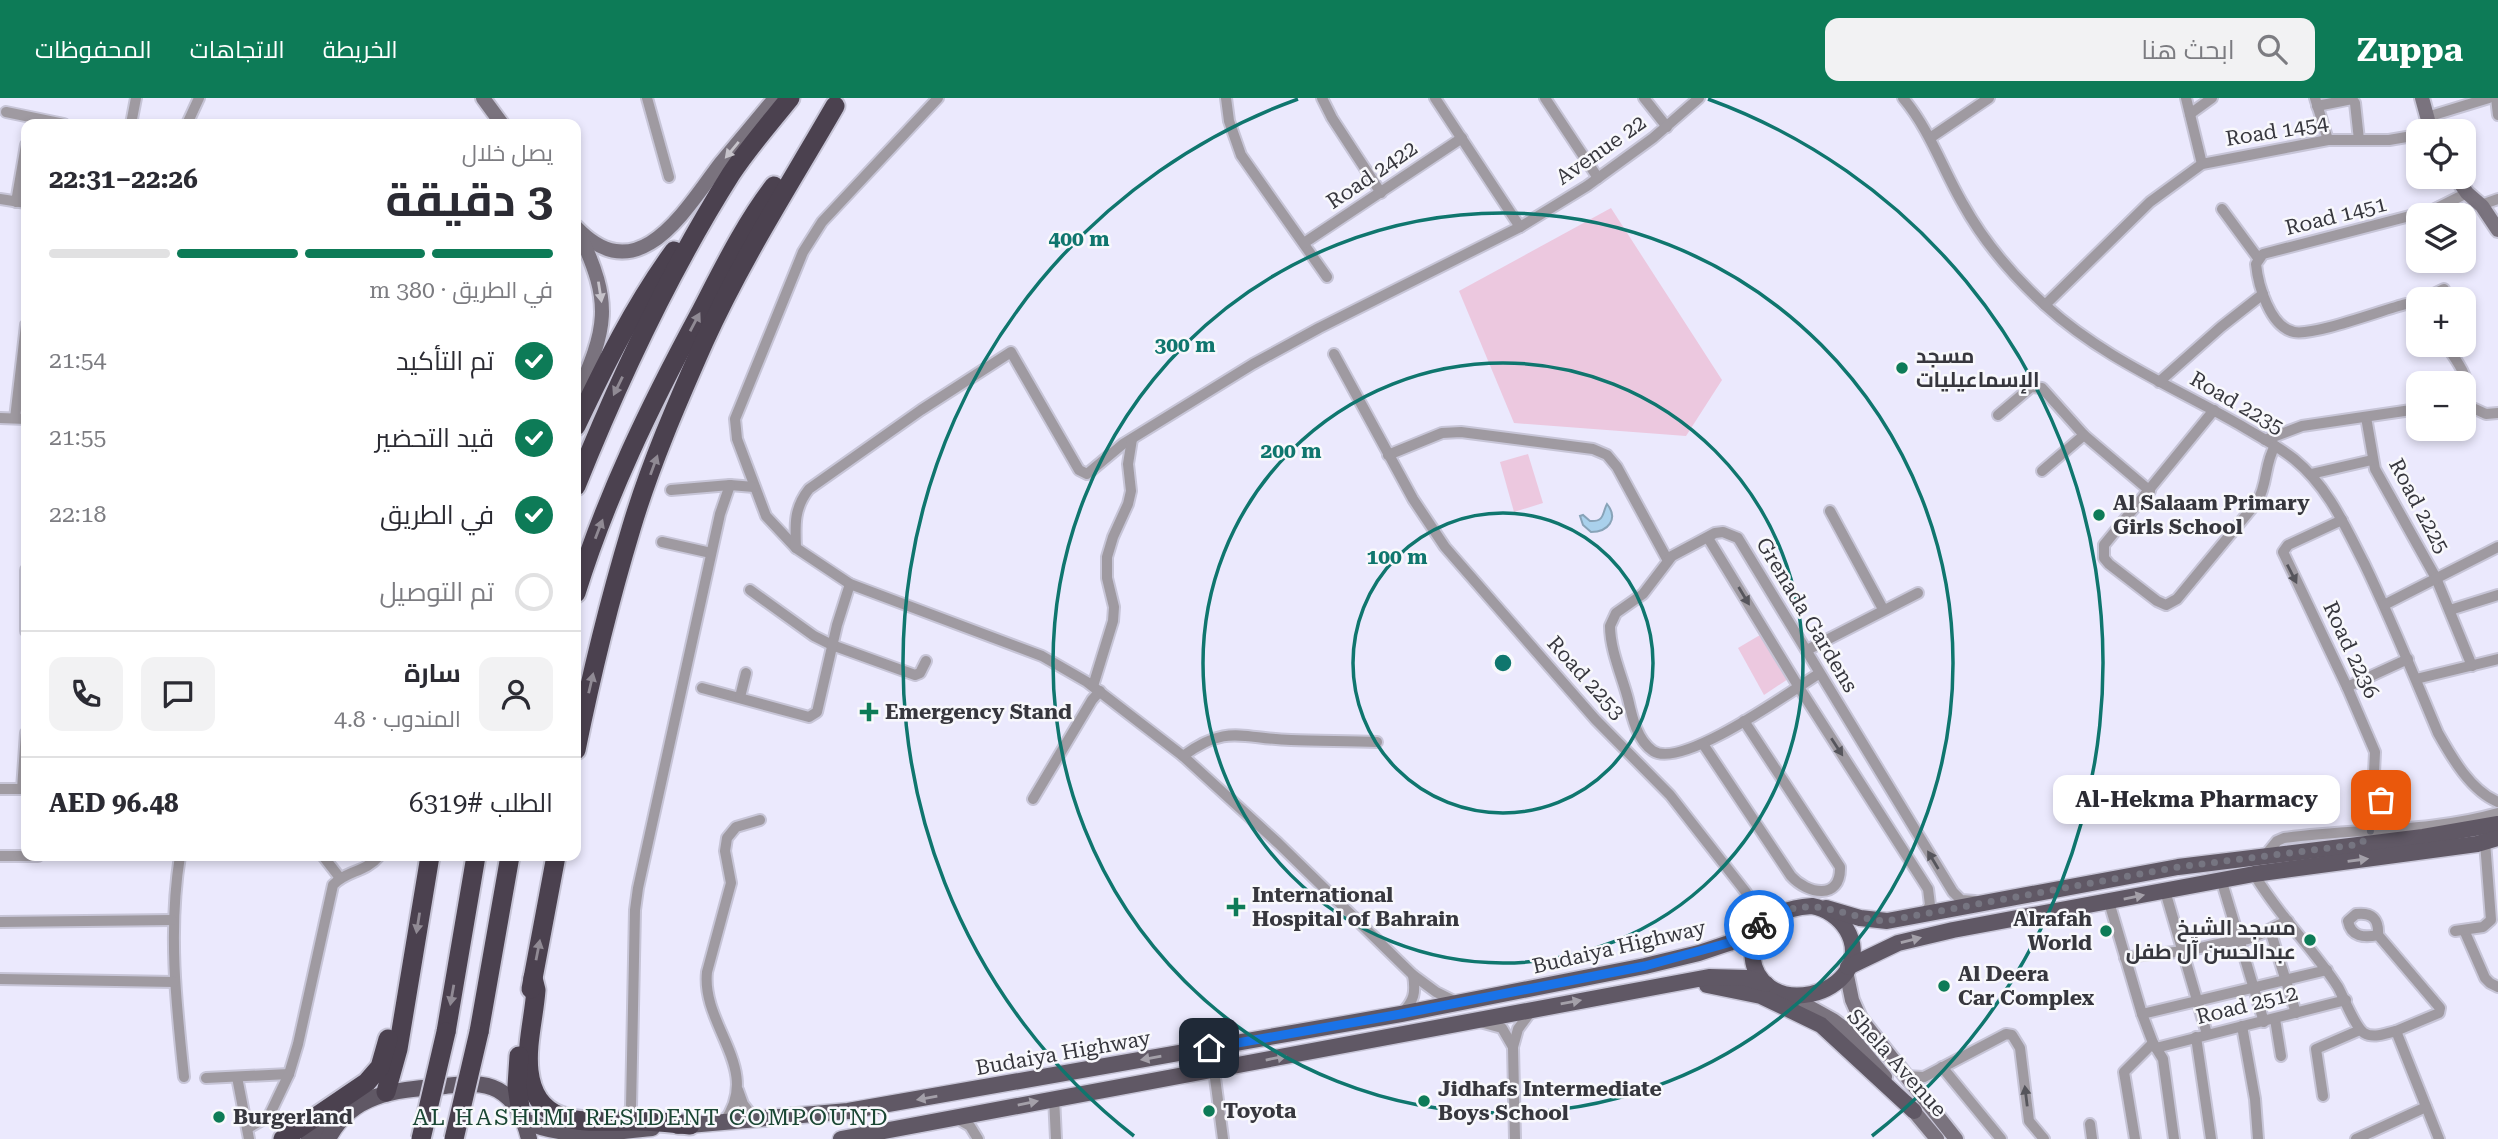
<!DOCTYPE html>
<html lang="ar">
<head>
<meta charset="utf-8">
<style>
  :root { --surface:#fff; --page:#f2f2f3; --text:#2b2b33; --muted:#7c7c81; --line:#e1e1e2; --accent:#0d7b57 }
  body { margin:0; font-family:"Roboto Serif",Cairo,serif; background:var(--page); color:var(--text); direction:rtl; height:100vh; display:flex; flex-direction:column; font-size:26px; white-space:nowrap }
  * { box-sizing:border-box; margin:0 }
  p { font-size:23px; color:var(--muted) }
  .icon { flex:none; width:38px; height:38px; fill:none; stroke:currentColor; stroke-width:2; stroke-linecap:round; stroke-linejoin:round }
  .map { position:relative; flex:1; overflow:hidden; direction:ltr }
  .drawer { position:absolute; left:21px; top:21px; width:560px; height:742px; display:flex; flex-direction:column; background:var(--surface); border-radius:14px; box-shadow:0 4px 10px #0003; direction:rtl }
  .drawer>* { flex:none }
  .buttons { position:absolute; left:2406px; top:21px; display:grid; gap:14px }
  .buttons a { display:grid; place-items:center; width:70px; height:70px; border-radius:14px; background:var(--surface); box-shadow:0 4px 10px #0003; font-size:35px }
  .pin { position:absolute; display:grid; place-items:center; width:60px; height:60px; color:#fff; margin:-30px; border-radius:14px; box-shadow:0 4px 10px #0006 }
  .courier { position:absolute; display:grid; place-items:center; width:70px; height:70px; margin:-35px; border:5px solid #1a73e8; border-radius:50%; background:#fff; color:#222; box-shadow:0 2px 9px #0007 }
  .bubble { position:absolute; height:49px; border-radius:14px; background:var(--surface); box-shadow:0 4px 10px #0003; font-size:23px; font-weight:700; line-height:49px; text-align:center; direction:rtl }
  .overview em { font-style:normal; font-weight:700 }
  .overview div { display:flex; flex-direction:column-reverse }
  .overview { display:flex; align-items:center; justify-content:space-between; height:119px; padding:0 28px }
  h1 { font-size:46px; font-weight:700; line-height:52px }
  .bar { display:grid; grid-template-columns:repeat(4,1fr); gap:10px 7px; align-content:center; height:84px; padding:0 28px }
  .bar i { height:9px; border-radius:5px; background:var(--line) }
  .bar .on { background:var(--accent) }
  .bar p { grid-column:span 4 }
  .line { display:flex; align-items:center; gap:18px; padding:0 28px; border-top:2px solid var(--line) }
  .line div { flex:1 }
  .round { display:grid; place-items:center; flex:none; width:74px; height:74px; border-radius:14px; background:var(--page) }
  ol { padding:0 28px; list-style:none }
  li { display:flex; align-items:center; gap:21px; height:77px }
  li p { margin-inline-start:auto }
  li .icon { padding:7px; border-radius:50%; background:var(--accent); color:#fff; stroke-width:4 }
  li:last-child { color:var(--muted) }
  li i { width:38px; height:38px; border:4px solid var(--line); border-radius:50% }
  header { display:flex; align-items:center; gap:42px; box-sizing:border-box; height:98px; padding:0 35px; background:var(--accent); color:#fff }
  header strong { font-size:33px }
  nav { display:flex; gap:38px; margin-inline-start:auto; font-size:24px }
  .search { width:490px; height:63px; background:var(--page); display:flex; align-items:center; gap:18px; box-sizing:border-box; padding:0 24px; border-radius:14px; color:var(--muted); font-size:26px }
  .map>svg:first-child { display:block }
</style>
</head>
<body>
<header>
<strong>Zuppa</strong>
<div class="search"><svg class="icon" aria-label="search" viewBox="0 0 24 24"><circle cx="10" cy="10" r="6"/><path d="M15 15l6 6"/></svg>ابحث هنا</div>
<nav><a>الخريطة</a><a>الاتجاهات</a><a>المحفوظات</a></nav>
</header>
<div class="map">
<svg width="2498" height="1041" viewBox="0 0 2498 1041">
  <rect width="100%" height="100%" fill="#ebe9fd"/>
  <g fill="#ecc8df">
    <path d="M1611,110L1722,282L1686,338L1514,325L1459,193Z"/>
    <path d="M1528,356L1543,405L1514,414L1500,364Z"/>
    <path d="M1760,537L1788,581L1764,597L1738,550Z"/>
  </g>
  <path fill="#aad1ec" stroke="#88a3b8" stroke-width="2" d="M1607,406C1619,421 1608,434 1591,434L1583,427L1580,418L1583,417L1590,423C1605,424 1602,415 1607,406Z"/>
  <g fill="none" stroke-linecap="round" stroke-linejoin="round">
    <g stroke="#c7c5d7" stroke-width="14">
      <g id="street">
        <path d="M647,0L669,79"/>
        <path d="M938,0L822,124L803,154L735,321L737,341L766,418L796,450L850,486L1042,558L1087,584L1183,658L1278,745L1413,877L1436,894L1458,905"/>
        <path d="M1226,0L1229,23L1241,57L1327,179"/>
        <path d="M1322,0L1332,20L1381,95"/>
        <path d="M1435,0L1520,129"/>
        <path d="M1545,0L1598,80"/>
        <path d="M1644,0L1667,29"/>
        <path d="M1903,0C1930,32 1942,70 1963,106C1984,144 2014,179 2046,208C2103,260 2174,289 2240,327C2258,338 2278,348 2294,361C2328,389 2344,426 2364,465C2391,521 2414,578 2438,635C2452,660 2471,693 2498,704"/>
        <path d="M2186,0L2202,66"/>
        <path d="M2315,0L2328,42"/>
        <path d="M2496,0L2498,17"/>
        <path d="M2317,8L2352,1L2355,5L2359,42"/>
        <path d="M6,14L64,26"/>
        <path d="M2190,16L2212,0"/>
        <path d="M2427,19L2489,0"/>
        <path d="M131,26L136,0"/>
        <path d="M187,26L199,0"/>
        <path d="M1930,40L1989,0"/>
        <path d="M0,101L26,105"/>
        <path d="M16,104L26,47"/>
        <path d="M2481,107L2498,101"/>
        <path d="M2222,111L2258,160"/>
        <path d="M1304,145L1462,40"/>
        <path d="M2423,201L2444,191"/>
        <path d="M2045,207L2150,104L2202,66L2328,42H2389L2418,37"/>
        <path d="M2418,209L2406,206C2382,212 2314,238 2294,234C2270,229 2258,187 2256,166L2263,156L2433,112L2467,95"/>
        <path d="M2446,247C2459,266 2472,282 2468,307"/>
        <path d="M1334,256L1413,401L1445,449L1595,621L1670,697L1745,793L1765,824"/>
        <path d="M2159,284L2221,229L2263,196"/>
        <path d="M2464,306L2486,316L2498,315"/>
        <path d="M2214,312L2104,447V460L2109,466L2157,503L2166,507L2177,501L2257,404C2268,386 2264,366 2275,348"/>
        <path d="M1998,317L2031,289L2042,290L2084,337L2150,393"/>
        <path d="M2366,319L2375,371L2436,480L2472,568"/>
        <path d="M0,320L26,321"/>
        <path d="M15,320L26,227"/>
        <path d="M2265,342L2302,328L2418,311"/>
        <path d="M1388,357L1442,335L1461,334L1593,351L1607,357L1617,369L1667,461"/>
        <path d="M2042,373L2084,337"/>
        <path d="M2311,376L2372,362"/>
        <path d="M671,392L730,387L754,389"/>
        <path d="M1830,413L1883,511"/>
        <path d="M2342,422L2288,447L2283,454L2347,589L2375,654L2374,675L2381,711L2379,721L2369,734"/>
        <path d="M1708,440L1800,591L1928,791L1930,807L1924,817"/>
        <path d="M662,444L711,455"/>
        <path d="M796,450C795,426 794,410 809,391L921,312L1011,254L1079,372L1087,376L1123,346L1253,266L1319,230L1520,129L1587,88L1653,40L1699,0"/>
        <path d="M26,472V533"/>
        <path d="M750,492L814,538L832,547L915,577L920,575L926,563"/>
        <path d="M2384,507L2498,449"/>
        <path d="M2450,512L2498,497"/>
        <path d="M1807,552L1918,495"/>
        <path d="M1820,575C1791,593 1682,672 1653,653C1637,642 1632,619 1628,601C1622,578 1610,552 1610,528L1616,515L1643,496L1672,458L1715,435L1723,434L1738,440L1953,794L1961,802L1975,803"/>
        <path d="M2416,581L2498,561"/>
        <path d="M1093,588L1113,523L1114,509L1107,480V459L1113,439L1128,406L1131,393L1128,366L1132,341"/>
        <path d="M2347,589L2408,561"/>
        <path d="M702,590L809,619L817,614L837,527L850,486"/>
        <path d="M740,599L746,575"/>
        <path d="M1703,646L1791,778C1807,796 1841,803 1840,769L1744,623"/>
        <path d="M1183,658C1227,625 1243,641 1291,642C1319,643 1348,643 1377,644"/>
        <path d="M0,691H26"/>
        <path d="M22,691L26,635"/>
        <path d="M1033,701L1092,602L1100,593"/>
        <path d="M0,758H38"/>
        <path d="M180,758C168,832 176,905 184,979"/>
        <path d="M323,758L340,780"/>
        <path d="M2264,759L2277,743L2284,740C2355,730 2428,735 2498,715"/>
        <path d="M2254,776C2278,817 2312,849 2338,889C2344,900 2355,929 2364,935C2374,941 2386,935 2396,933L2439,1041"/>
        <path d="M2221,781L2264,924"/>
        <path d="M2165,793L2207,936"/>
        <path d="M2109,804L2142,916L2153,945L2163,961L2174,1041"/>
        <path d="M0,824L172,822"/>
        <path d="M2270,832L2296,915"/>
        <path d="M2464,832L2485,880L2490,885L2498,889"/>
        <path d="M2455,833L2483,829L2491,822L2485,744"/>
        <path d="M2378,837C2364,840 2351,839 2348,823L2356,816C2372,814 2379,821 2378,837L2440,910L2439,915L2396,933"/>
        <path d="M2125,860C2147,855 2168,856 2190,852C2208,849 2225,843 2243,842C2260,840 2272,828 2288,823"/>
        <path d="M0,881L174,884"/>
        <path d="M1402,915C1414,903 1416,895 1413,877"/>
        <path d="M2142,916L2327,872"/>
        <path d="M2275,921L2281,958"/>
        <path d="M1480,924L1502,930L1513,949L1515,1041"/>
        <path d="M2242,928L2255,1001L2258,1041"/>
        <path d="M2196,939L2211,1041"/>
        <path d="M1513,949L1518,931L1532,912"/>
        <path d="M2156,950L2346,902"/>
        <path d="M1942,969L2001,1041"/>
        <path d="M1214,972L1223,1041"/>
        <path d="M1906,978L1924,979L2006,936L2012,937L2020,950L2029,1023L2044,1041"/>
        <path d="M237,979L249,1041"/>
        <path d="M206,980L289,976"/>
        <path d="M738,992L743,1006L756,1023"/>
        <path d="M2323,998L2316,951L2360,932"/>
        <path d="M1054,999L1056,1041"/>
        <path d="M956,1020L970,1028L978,1041"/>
        <path d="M625,1023L631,1009L635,812L638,790L720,416L730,387"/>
        <path d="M724,1024C763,971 701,928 707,874L731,785L725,753L727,740L736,729L760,722"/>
        <path d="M2090,1026L2092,1041"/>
        <path d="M248,1030L269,1018L289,976L298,946L333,787C347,772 365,775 379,758"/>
        <path d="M2135,1041L2124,974L2153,945"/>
        <path d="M2356,1041L2426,1009"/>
      </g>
    </g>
    <g stroke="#c7c5d7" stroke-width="18">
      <g id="secondary">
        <path d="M483,0L502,26"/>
        <path d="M2422,0L2431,33"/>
        <path d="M2456,79L2467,95L2482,108L2498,132"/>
        <path d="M576,129C638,195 685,112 720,66C738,44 757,22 775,0"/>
        <path d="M576,300C607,229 613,207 579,135"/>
        <path d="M1846,873L1852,902L1860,920L1956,1041"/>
        <path d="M1788,897L1833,922L1845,931L1885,979"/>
        <path d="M1907,1005L1937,1041"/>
      </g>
    </g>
    <g stroke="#c7c5d7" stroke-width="19">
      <g id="primary">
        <path d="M1812,808C1841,813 1864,845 1847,873C1839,885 1825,893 1811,896C1742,911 1724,813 1812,808Z"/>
        <path d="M1826,810L1860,820L1887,823L2178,769L2423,739L2498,726"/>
        <path d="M1848,869L1898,845L1953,832L2254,776L2477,746L2498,740"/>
        <path d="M1707,887L1761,898L1821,927L1914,1013"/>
        <path d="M525,1023C564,1041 608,1035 652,1030"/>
        <path d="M678,1028L848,1013L1401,916L1645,868L1699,855L1729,845L1765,824"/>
        <path d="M309,1041L334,1029"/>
        <path d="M328,1041C352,994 397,992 445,988C462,986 482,983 498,992C517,1003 524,1021 529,1041"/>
        <path d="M841,1041L1709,879L1747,880L1766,886"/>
      </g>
    </g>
    <g stroke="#c7c5d7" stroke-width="23">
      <g id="highway">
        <path d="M576,328C605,267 634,208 674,153"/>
        <path d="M576,388C619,281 669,174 731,76C748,50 770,25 790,0"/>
        <path d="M576,495C606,398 651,306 699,217C722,173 744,127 774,88"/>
        <path d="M576,652C591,578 609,504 631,431C650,367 677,305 704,244C741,162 790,86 835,8"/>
        <path d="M533,880L536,892C534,919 526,947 529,973C536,1034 592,1022 636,1023C654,1023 672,1025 690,1027"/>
        <path d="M531,891L556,758"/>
        <path d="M446,934L476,758"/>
        <path d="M479,934L510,758"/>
        <path d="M519,958L517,988L521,1016"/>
        <path d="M386,994L398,951L430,758"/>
        <path d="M283,1041L367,984L380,969L388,941"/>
      </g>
    </g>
    <use href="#street" stroke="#9f9aa1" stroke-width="10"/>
    <use href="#secondary" stroke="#7a737e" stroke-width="14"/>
    <use href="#primary" stroke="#605865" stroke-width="16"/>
    <use href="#highway" stroke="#4b414f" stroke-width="19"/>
    <g stroke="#c7c5d7" stroke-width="23" stroke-linecap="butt">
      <g id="highway-bridge">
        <path d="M421,1041L446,934"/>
        <path d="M454,1041L479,934"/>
      </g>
    </g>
    <use href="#highway-bridge" stroke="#4b414f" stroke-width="19"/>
  </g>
  <defs><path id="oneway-solid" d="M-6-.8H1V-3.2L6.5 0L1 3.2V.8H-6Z" transform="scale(1.75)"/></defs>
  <g fill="#c6c3ca">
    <use href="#oneway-solid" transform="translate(732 52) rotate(130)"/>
    <use href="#oneway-solid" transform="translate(600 194) rotate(81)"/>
  </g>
  <g fill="#908a94">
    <use href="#oneway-solid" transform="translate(695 224) rotate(-62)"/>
    <use href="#oneway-solid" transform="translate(618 288) rotate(116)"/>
    <use href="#oneway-solid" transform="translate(654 367) rotate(-70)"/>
    <use href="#oneway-solid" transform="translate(599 431) rotate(-69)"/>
    <use href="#oneway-solid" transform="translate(591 585) rotate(-77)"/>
    <use href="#oneway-solid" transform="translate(418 825) rotate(99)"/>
    <use href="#oneway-solid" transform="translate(538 852) rotate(-79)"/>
    <use href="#oneway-solid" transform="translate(452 897) rotate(100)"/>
  </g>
  <g fill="#56555c">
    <use href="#oneway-solid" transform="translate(2292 476) rotate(63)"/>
    <use href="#oneway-solid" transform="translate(1744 498) rotate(59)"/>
    <use href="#oneway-solid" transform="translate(1837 649) rotate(57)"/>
    <use href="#oneway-solid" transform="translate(1933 762) rotate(-121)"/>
    <use href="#oneway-solid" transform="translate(2026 998) rotate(-97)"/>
  </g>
  <g fill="#a4a0a9">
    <use href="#oneway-solid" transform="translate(2358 762) rotate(-8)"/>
    <use href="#oneway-solid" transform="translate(2134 799) rotate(-11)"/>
    <use href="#oneway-solid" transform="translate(1911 842) rotate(-14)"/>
    <use href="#oneway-solid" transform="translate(1571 904) rotate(-10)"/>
    <use href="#oneway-solid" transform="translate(1151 960) rotate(170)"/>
    <use href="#oneway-solid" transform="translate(1276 960) rotate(-11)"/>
    <use href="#oneway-solid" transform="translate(927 1000) rotate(170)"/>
    <use href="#oneway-solid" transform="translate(1028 1005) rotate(-12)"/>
  </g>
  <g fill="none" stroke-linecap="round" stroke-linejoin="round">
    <path stroke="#767581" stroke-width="7" stroke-dasharray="0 12.6" d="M1759,827C1768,822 1778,815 1788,812C1821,801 1854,822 1886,823L2178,769L2361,746L2379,721L2381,702"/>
    <path stroke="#1a73e8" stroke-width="9" d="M1209,950L1401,916L1645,868L1728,845L1759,827"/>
  </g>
  <g fill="none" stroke="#0f766e" stroke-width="3.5">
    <circle cx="1503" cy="565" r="150"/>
    <circle cx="1503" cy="565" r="300"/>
    <circle cx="1503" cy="565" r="450"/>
    <path d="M1134 1038A600 600 0 0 1 1298 1M1708 1A600 600 0 0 1 1872 1038"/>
  </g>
  <g fill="#0d7b57" stroke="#f8f8fc" stroke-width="2.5">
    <circle cx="1902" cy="270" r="7"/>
    <circle cx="2099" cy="417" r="7"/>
    <path d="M865.5 603.5h7v7h7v7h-7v7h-7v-7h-7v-7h7z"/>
    <path d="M1232.5 798.5h7v7h7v7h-7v7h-7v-7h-7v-7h7z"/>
    <circle cx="2106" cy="833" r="7"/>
    <circle cx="2310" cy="842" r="7"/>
    <circle cx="1944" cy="888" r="7"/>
    <circle cx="1424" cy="1003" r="7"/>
    <circle cx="1209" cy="1013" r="7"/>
    <circle cx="219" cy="1019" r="7"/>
  </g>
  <g text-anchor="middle" stroke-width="5" stroke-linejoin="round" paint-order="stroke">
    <g font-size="21" fill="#37373e" stroke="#f8f8fc">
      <text transform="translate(2277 33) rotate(-9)" y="7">Road 1454</text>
      <text transform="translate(1601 52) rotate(-35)" y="7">Avenue 22</text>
      <text transform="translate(1372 77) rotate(-34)" y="7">Road 2422</text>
      <text transform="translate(2336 118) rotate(-14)" y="7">Road 1451</text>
      <text transform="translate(2237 305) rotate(30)" y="7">Road 2235</text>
      <text transform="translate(2419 408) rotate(62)" y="7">Road 2225</text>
      <text transform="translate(1807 517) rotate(59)" y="7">Grenada Gardens</text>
      <text transform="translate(2351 552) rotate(65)" y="7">Road 2236</text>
      <text transform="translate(1586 580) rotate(48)" y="7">Road 2253</text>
      <text transform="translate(1619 849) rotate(-13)" y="7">Budaiya Highway</text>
      <text transform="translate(2247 907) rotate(-14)" y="7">Road 2512</text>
      <text transform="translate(1063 955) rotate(-10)" y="7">Budaiya Highway</text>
      <text transform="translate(1897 965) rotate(48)" y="7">Shela Avenue</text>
    </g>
    <g font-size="21" font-weight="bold" fill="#37373e" stroke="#f8f8fc" text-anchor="start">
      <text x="1916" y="265">مسجد<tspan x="1916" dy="24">الإسماعيليات</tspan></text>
      <text x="2113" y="412">Al Salaam Primary<tspan x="2113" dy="24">Girls School</tspan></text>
      <text x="885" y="621">Emergency Stand</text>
      <text x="1252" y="804">International<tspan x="1252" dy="24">Hospital of Bahrain</tspan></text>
      <text x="2092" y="828" text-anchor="end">Alrafah<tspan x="2092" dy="24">World</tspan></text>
      <text x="2296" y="837" text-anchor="end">مسجد الشيخ<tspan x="2296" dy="24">عبدالحسن آل طفل</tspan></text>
      <text x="1958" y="883">Al Deera<tspan x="1958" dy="24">Car Complex</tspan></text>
      <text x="1438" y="998">Jidhafs Intermediate<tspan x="1438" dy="24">Boys School</tspan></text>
      <text x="1223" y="1020">Toyota</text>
      <text x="233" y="1026">Burgerland</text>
    </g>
    <g font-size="23" letter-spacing="2" fill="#1a4734" stroke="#f8f8fc">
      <text x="651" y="1027">AL HASHIMI RESIDENT COMPOUND</text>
    </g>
  </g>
  <circle cx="1503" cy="565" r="10" fill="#0f766e" stroke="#f8f8fc" stroke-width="3.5"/>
  <g font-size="21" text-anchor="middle" font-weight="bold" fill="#0f766e" stroke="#f8f8fc" stroke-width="5" stroke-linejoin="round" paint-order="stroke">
    <text x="1079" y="148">400 m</text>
    <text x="1185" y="254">300 m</text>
    <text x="1291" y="360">200 m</text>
    <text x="1397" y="466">100 m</text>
  </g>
</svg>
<div class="buttons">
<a><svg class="icon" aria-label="locate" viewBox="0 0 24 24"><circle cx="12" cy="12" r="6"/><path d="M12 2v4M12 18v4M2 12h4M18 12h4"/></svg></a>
<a><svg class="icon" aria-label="layers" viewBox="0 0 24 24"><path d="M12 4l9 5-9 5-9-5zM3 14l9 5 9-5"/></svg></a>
<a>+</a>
<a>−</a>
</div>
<div class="pin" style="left:2381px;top:702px;background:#ea580c"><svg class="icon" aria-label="bag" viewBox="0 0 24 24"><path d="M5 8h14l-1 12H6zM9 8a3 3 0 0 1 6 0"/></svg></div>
<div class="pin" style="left:1209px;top:950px;background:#1f2937"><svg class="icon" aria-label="home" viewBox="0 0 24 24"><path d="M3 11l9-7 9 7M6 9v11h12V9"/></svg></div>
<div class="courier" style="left:1759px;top:827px"><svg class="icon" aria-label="bike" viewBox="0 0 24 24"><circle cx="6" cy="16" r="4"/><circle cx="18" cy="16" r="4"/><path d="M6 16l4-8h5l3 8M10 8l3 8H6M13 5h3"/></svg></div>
<div class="bubble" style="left:2053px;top:677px;width:287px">Al-Hekma Pharmacy</div>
<section class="drawer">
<div class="overview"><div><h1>3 دقيقة</h1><p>يصل خلال</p></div><em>22:26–22:31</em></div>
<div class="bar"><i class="on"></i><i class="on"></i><i class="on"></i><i></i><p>في الطريق · 380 m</p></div>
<ol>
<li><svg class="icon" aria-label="check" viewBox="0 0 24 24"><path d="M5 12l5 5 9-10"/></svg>تم التأكيد<p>21:54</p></li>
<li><svg class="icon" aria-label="check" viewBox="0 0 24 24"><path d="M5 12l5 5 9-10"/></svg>قيد التحضير<p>21:55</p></li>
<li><svg class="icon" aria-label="check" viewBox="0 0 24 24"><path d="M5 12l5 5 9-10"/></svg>في الطريق<p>22:18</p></li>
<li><i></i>تم التوصيل</li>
</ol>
<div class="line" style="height:126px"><a class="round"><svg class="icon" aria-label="person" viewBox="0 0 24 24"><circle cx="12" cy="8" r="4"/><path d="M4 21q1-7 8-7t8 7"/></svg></a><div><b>سارة</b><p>المندوب · 4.8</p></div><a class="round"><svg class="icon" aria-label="chat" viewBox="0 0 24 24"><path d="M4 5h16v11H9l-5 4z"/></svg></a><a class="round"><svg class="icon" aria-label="phone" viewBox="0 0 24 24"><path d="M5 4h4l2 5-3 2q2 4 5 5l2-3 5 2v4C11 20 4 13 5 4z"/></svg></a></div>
<div class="line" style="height:91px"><div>الطلب #6319</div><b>AED 96.48</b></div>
</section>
</div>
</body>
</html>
